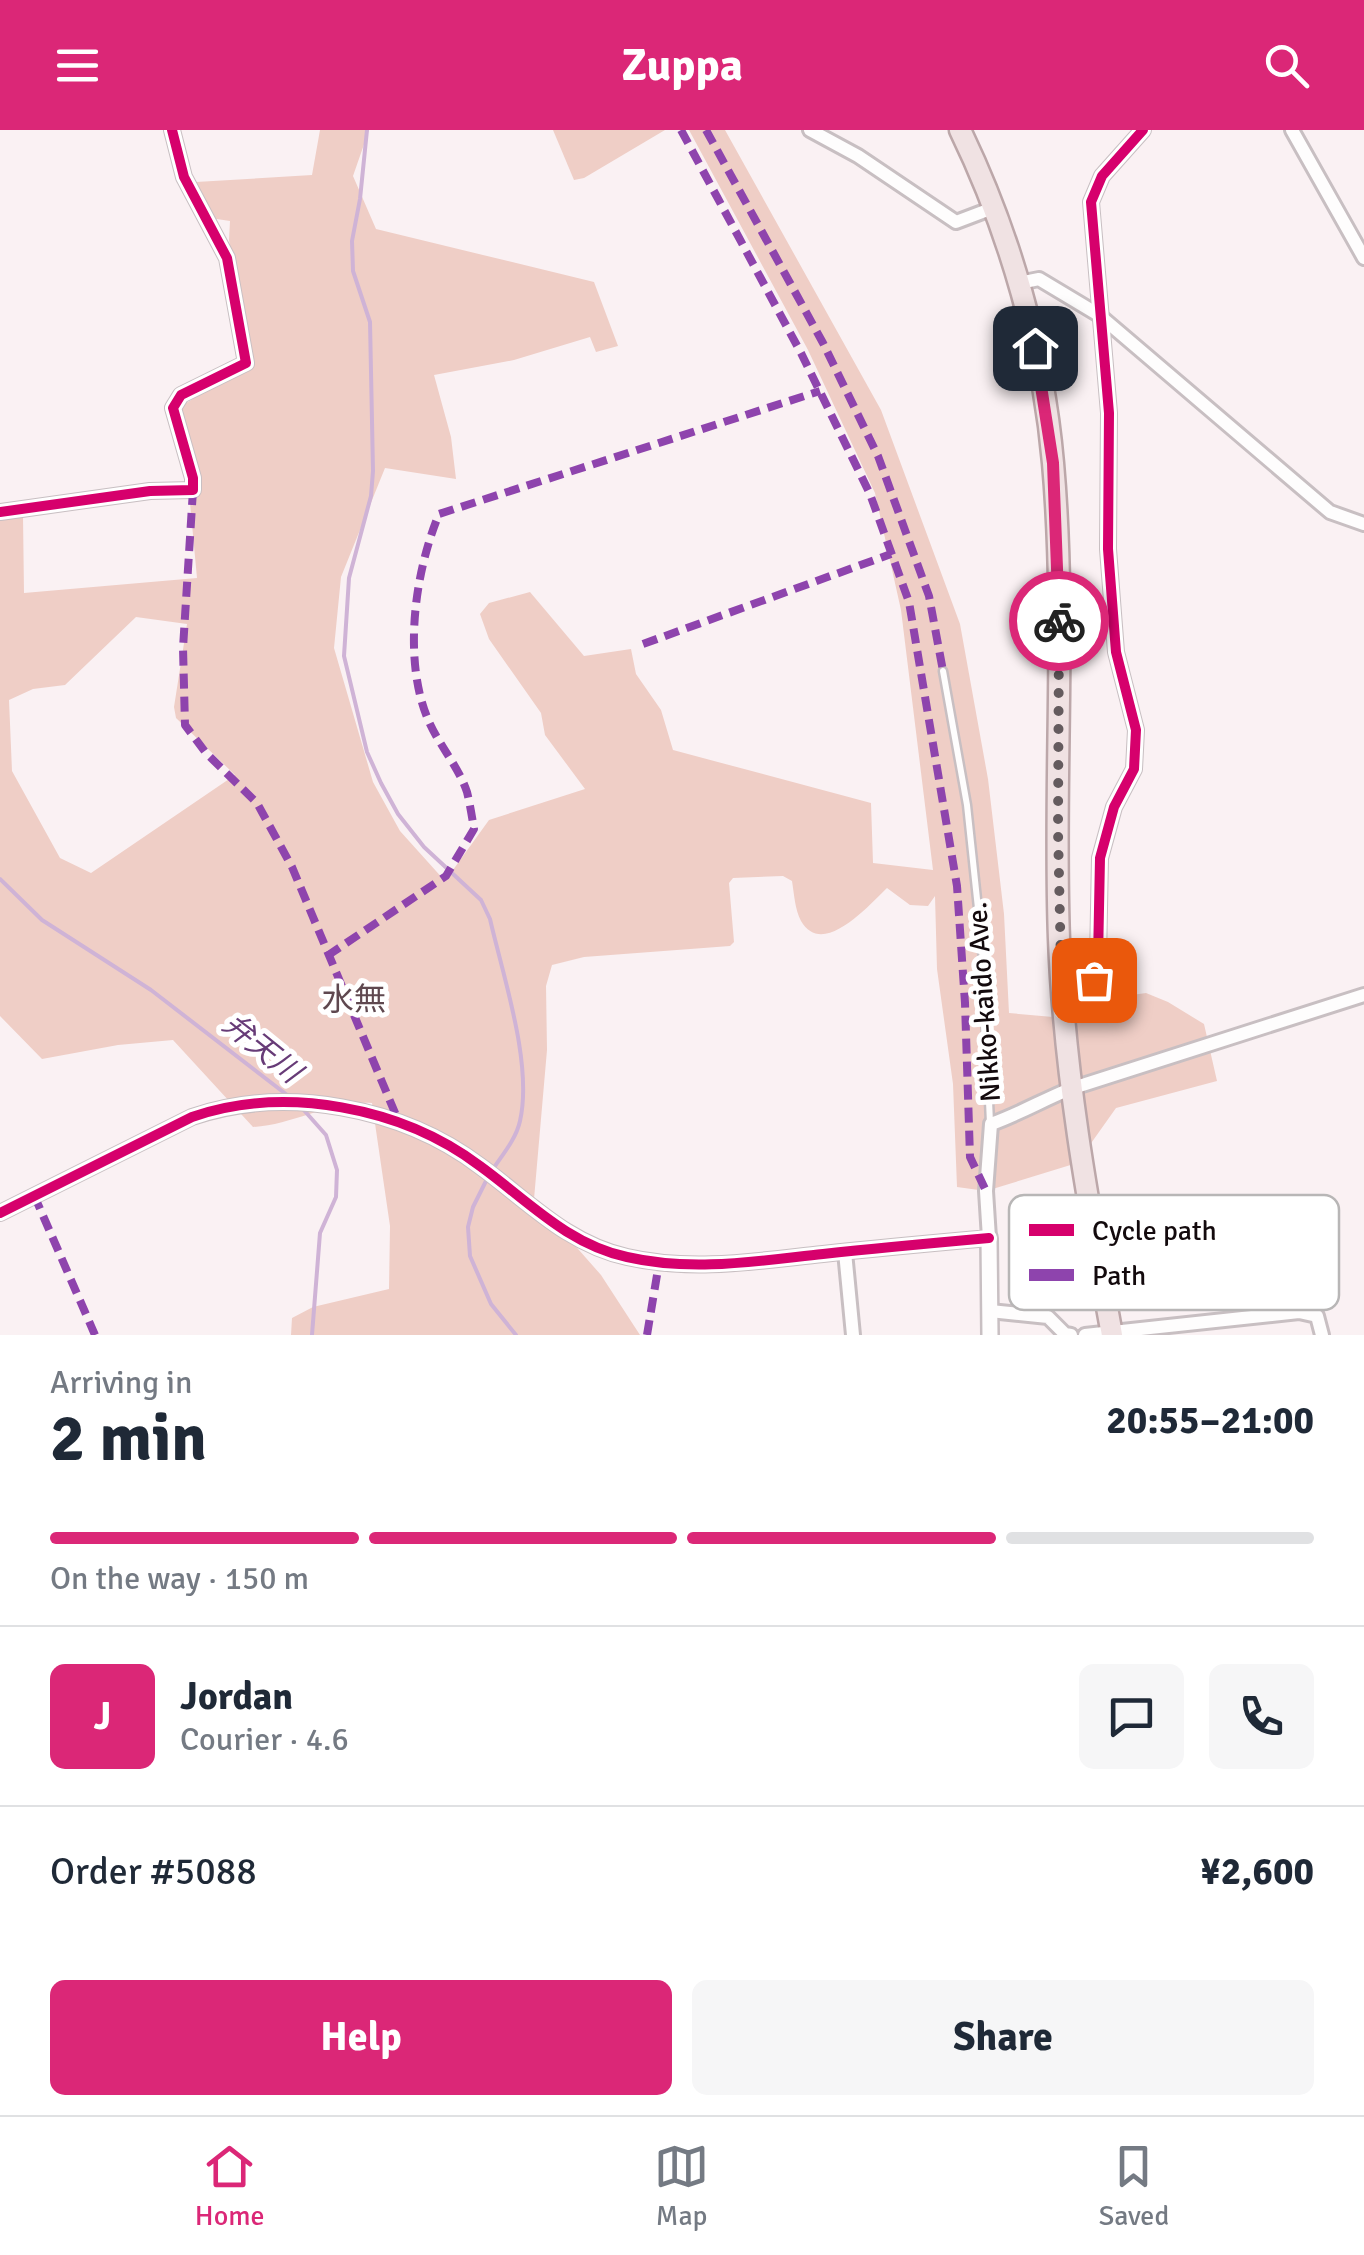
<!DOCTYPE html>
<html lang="en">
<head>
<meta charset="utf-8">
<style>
  :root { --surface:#fff; --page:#f6f6f7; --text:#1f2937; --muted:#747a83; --line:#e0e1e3; --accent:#db2777 }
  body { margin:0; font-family:Signika,"Noto Sans JP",sans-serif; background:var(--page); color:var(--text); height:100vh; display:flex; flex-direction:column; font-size:38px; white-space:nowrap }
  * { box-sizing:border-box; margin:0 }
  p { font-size:32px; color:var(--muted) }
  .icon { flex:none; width:55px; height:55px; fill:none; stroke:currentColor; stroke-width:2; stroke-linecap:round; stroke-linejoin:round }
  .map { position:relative; height:1205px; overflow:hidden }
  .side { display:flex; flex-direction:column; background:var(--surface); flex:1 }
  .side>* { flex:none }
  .pin { position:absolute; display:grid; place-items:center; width:85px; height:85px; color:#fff; margin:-42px; border-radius:20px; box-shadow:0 5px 15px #0006 }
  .courier { position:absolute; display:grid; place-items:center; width:100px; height:100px; margin:-50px; border:8px solid #db2777; border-radius:50%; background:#fff; color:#222; box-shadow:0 2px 12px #0007 }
  .headline em { font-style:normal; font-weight:700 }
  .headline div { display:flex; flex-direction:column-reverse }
  .headline { display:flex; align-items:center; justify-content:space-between; height:170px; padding:0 50px }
  h1 { font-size:65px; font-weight:700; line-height:75px }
  .bar { display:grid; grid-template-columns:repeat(4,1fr); gap:15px 10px; align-content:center; height:120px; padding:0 50px }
  .bar i { height:12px; border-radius:8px; background:var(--line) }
  .bar .active { background:var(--accent) }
  .bar p { grid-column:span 4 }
  .line { display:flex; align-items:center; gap:25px; padding:0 50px; border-top:2px solid var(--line) }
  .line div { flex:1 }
  .round { display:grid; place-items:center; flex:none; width:105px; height:105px; border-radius:15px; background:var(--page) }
  .action { display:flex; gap:20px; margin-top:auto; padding:20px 50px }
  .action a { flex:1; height:115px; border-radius:15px; background:var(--accent); color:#fff; font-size:40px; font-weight:700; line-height:115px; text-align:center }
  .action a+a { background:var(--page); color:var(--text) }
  header { display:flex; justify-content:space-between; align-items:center; height:130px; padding:0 50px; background:var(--accent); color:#fff; font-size:45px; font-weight:700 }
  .dock { display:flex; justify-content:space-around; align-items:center; height:140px; border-top:2px solid var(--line); background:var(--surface); font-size:28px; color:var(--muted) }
  .dock a { display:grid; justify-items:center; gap:5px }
  .dock .active { color:var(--accent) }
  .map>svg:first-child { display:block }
</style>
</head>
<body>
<header><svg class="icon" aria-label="menu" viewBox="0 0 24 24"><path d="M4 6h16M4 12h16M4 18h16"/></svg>Zuppa<svg class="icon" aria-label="search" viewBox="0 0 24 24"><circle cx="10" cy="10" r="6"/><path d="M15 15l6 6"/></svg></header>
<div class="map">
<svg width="1364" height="1205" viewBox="0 0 1364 1205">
  <rect width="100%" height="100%" fill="#faf1f3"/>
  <g fill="#efcec6" fill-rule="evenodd">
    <path d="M320,0H369L353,46L376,99L594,152L618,216L596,222L590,207L514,230L434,245L451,307L456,349L385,338L341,447L334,518L373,652L400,701L445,751L489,690L585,659L545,605L541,583L489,509L480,484L489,473L530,462L584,526L631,519L636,544L661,580L673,620L871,673L873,733L933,740L901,480L875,363L808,220L689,0H725L881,280L960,494L988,649L1004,784L1009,883L1053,887L1110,868L1146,863L1168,872L1204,894L1217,951L1116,978L1077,1033L986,1061L957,1057L953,954L937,839L935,766L928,776L910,775L887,758C870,774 823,829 801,791C795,780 794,763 792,751L783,746L733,748L729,753L734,812L730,816L584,827L552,835L546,856L547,920L534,1069L601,1145L640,1205H291L292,1188L313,1177L389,1159L390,1096L372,973C332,970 293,995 253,997L173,910L118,915L42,929L0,886V390L23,386L24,463L197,448L181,276L251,234L229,110L230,91L210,88L196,52L312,45ZM136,487L187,494L174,577L176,588L235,645L91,743L60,728L12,641L9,570L33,559L65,555Z"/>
    <path d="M553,0H665L584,48L574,50Z"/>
  </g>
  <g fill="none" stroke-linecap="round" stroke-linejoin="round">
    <g stroke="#cfb3d6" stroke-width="4">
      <path d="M367,0L360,69L352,111L353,141L370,192L373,341L371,366L349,448L344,526L367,622L381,653L398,684L424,717L481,770L490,789C503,846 533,934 520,991C516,1009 503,1024 493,1039"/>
      <path d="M0,749L42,790L151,860L291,968"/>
      <path d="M302,978L326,1005L337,1040L336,1067L320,1103L312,1205"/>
      <path d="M488,1047L473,1077L468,1097L470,1126L491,1174L516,1205"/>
    </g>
    <g stroke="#c8bfc2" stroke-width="11">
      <path id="service" d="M943,541L967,675L982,816L990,993"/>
    </g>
    <g stroke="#c8bfc2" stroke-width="18">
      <g id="minor">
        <path d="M810,0L858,26L956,92L993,78"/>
        <path d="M1292,0L1364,128"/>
        <path d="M1019,153L1039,149L1099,185L1330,382L1364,394"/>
        <path d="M0,382L150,361L193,360V348L173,278L181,265L246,233L227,128L184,47L172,0"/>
        <path d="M1062,881L1085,879L1098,829L1100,728L1114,677L1134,639L1136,600L1116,522L1108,419L1109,283L1091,72L1102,46L1143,0"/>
        <path d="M0,1083L192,987C285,955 402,977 480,1036C527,1070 567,1114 627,1127C692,1142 757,1131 823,1124C878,1118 933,1113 989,1108L986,1061L991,994C1019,984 1043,970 1070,959L1364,865"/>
        <path d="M845,1122L853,1205"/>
        <path d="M990,1181L1048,1187L1065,1204L1071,1205"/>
        <path d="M1085,1205L1299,1182L1317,1186L1322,1205"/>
      </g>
    </g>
    <g stroke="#c8bfc2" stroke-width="20">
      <path id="tertiary" d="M989,1108L990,1205"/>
    </g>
    <g stroke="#bca7a9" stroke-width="25">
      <path id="trunk" d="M960,0C1010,103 1043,219 1053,333C1067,491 1053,650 1059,809C1064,943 1088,1073 1112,1205"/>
    </g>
    <use href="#service" stroke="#fefdfd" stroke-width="6"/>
    <use href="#minor" stroke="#fefdfd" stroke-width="12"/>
    <use href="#tertiary" stroke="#fefdfd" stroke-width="15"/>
    <use href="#trunk" stroke="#f0e2e3" stroke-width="20"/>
    <g stroke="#8e44ad" stroke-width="8" stroke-dasharray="15 8" stroke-linecap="butt">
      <path d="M681,0L801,223L870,364L909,472L957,756L965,873L970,1027L986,1061"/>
      <path d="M706,0L823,213L878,326L929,466L943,541"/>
      <path d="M193,360L183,518L185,595L206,623L257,673L292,737L398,990"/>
      <path d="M643,514L891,424"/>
      <path d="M327,826L446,746L474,699C472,687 470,674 467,662C458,635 437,613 427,587C403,527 415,442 439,384L820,261"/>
      <path d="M34,1065L95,1205"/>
      <path d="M647,1205L659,1133"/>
    </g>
    <g stroke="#fff" stroke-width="16">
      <g id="cycleway">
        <path d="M0,382L150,361L193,360V348L173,278L181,265L246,233L227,128L184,47L172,0"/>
        <path d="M1062,881L1085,879L1098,829L1100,728L1114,677L1134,639L1136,600L1116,522L1108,419L1109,283L1091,72L1102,46L1143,0"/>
        <path d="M0,1083L192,987C285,955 402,977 480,1036C527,1070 567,1114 627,1127C692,1142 757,1131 823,1124C878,1118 933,1113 989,1108"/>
      </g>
    </g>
    <use href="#cycleway" stroke="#d6006c" stroke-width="10"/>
  </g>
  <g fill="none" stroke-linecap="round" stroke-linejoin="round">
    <path stroke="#645b5e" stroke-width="10" stroke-dasharray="0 18" d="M1059,491L1058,700L1062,881L1084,879L1094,850"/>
    <path stroke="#db2777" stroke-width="12" d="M1035,218L1053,333L1059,491"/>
  </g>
  <g text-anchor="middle" stroke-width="10" stroke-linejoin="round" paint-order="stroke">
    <g font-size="28" fill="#130a0d" stroke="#fff">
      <text transform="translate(983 872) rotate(-94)" y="10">Nikko-kaido Ave.</text>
    </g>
    <g font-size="30" font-style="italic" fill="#673b77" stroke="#fff">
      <text transform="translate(262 918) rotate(39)" y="10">弁天川</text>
    </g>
    <g font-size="32" fill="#5f484f" stroke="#fff">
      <text x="354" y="880">水無</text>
    </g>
  </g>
  <rect x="1009" y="1065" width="330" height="115" rx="15" fill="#fff" stroke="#b8b6b6" stroke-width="2.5"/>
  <rect x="1029" y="1094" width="45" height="12" fill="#d6006c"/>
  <rect x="1029" y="1139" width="45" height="12" fill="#8e44ad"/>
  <g font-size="28" fill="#130a0d">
    <text x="1092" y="1110">Cycle path</text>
    <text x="1092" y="1155">Path</text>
  </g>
</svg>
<div class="pin" style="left:1094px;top:850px;background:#ea580c"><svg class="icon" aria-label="bag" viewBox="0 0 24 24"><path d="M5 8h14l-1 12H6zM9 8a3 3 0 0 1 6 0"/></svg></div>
<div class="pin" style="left:1035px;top:218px;background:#1f2937"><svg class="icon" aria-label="home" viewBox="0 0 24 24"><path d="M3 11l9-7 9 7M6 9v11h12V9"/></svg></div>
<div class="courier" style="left:1059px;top:491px"><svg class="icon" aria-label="bike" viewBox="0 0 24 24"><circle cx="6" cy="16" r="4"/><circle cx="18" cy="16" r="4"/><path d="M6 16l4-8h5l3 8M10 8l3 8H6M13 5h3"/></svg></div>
</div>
<section class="side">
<div class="headline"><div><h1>2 min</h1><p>Arriving in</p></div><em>20:55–21:00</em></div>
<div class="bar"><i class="active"></i><i class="active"></i><i class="active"></i><i></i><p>On the way · 150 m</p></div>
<div class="line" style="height:180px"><b class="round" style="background:var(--accent);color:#fff">J</b><div><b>Jordan</b><p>Courier · 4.6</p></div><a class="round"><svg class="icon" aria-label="chat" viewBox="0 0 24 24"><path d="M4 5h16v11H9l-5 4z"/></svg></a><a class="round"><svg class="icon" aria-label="phone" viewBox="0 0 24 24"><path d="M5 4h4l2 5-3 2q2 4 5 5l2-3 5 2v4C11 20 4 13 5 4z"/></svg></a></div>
<div class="line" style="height:130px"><div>Order #5088</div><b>¥2,600</b></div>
<div class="action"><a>Help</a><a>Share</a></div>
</section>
<nav class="dock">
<a class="active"><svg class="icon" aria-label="home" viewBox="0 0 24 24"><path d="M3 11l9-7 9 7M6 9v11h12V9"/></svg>Home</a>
<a><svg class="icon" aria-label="map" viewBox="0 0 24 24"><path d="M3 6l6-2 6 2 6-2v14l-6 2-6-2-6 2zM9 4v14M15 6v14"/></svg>Map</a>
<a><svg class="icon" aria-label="saved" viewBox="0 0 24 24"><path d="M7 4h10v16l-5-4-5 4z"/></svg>Saved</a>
</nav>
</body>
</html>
